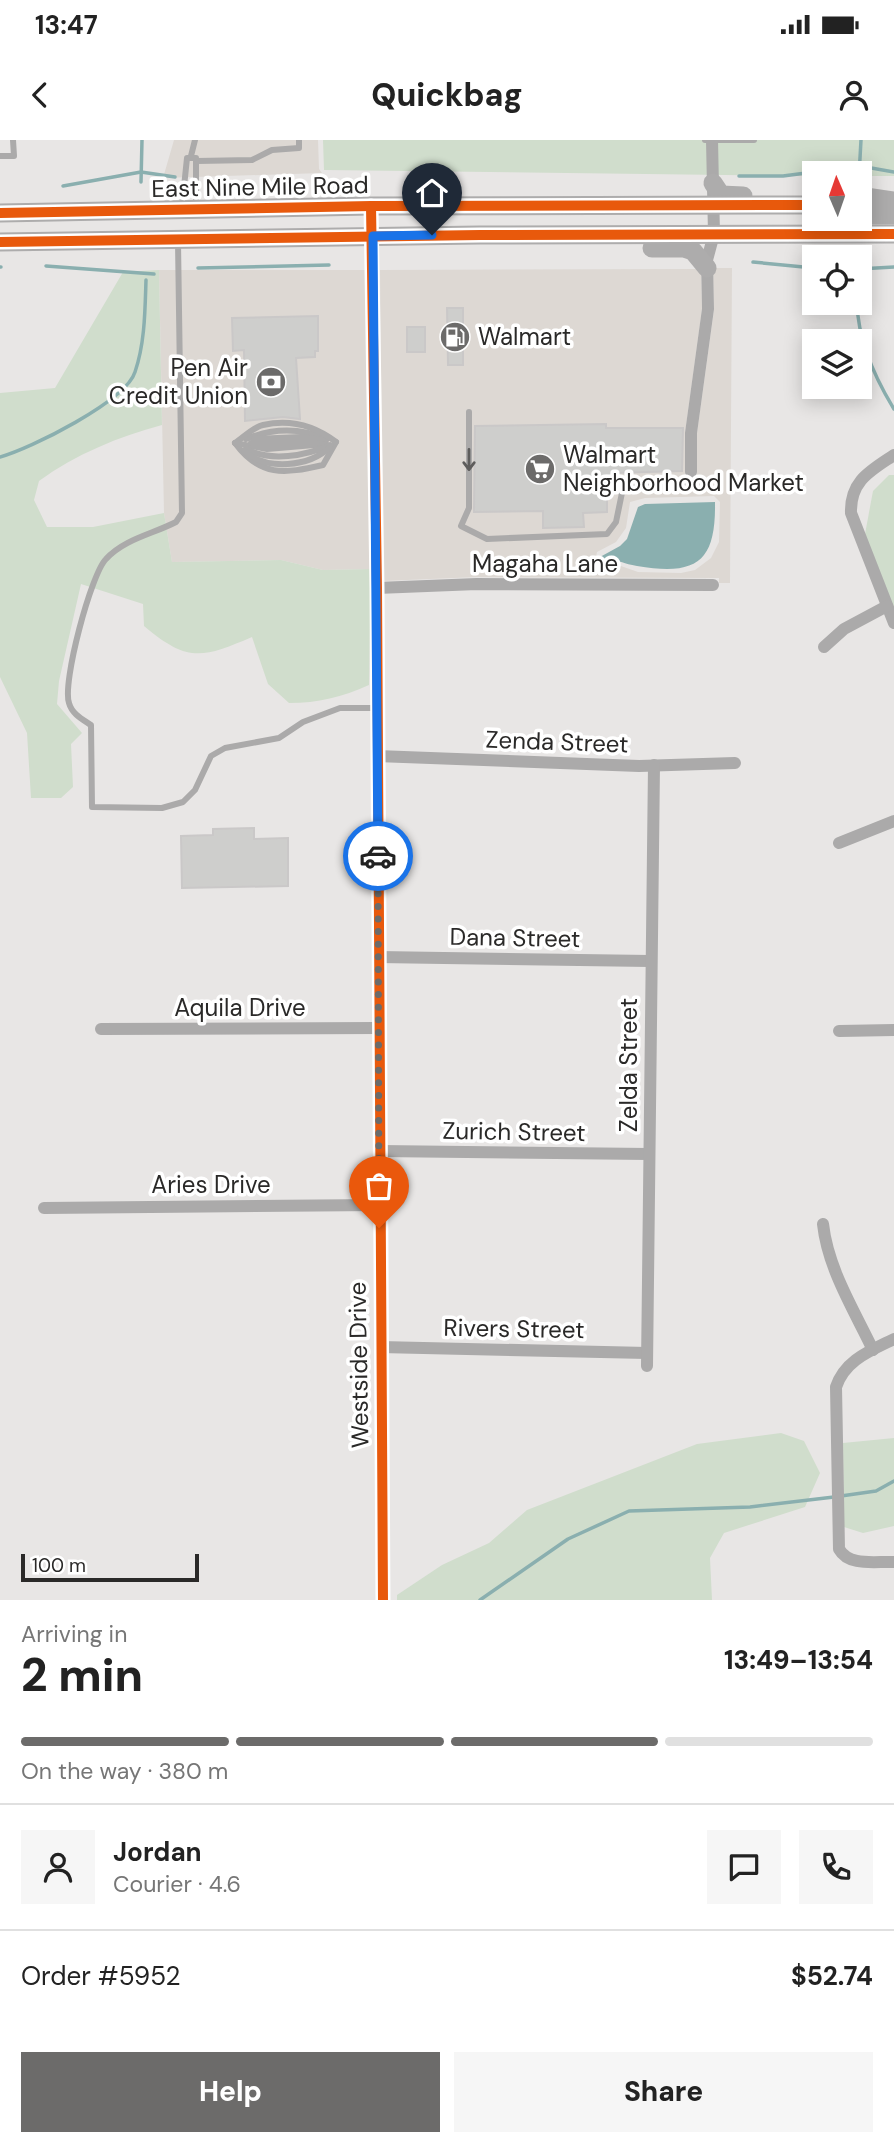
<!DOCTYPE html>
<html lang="en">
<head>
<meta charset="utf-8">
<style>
  :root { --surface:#fff; --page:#f6f6f6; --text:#222; --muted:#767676; --line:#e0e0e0; --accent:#6c6b6a }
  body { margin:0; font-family:"DM Sans",sans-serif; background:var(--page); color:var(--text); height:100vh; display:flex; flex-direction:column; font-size:26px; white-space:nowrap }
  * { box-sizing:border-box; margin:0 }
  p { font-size:23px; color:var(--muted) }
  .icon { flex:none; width:38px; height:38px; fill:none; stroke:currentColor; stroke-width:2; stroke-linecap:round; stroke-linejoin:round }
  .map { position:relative; height:1460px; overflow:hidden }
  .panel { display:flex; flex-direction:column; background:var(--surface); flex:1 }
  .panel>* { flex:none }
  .needle { width:46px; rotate:358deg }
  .tools { position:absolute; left:802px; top:21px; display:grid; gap:14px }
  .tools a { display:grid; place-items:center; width:70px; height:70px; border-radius:0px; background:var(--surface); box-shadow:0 4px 18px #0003; font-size:35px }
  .scale { position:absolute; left:21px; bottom:18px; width:178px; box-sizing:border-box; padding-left:7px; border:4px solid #2a2928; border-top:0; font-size:19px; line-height:24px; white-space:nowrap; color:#2a2928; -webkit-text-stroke:5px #fff; paint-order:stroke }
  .pin { position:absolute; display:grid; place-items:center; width:60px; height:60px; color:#fff; margin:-72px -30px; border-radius:50% 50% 50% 0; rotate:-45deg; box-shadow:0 0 7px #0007 }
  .pin .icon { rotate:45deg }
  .courier { position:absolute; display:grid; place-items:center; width:70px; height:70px; margin:-35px; border:5px solid #1a73e8; border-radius:50%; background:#fff; color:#222; box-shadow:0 2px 9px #0007 }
  .headline em { font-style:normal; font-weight:800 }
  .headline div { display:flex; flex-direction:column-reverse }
  .headline { display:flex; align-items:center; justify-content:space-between; height:119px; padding:0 21px }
  h1 { font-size:46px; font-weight:800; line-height:52px }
  .bar { display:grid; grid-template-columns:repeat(4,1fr); gap:10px 7px; align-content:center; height:84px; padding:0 21px }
  .bar i { height:9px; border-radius:5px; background:var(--line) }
  .bar .current { background:var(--accent) }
  .bar p { grid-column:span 4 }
  .line { display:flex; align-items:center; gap:18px; padding:0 21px; border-top:2px solid var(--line) }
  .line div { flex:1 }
  .round { display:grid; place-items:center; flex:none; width:74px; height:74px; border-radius:0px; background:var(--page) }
  .primary-button { display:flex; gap:14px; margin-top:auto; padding:14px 21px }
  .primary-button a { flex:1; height:80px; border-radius:0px; background:var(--accent); color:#fff; font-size:28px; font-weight:800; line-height:80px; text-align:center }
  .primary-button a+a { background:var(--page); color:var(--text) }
  .status { display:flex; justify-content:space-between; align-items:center; height:49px; padding:0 35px; background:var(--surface); direction:ltr }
  .status svg { height:19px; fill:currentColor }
  header { display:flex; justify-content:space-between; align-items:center; height:91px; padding:0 21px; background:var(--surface); font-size:32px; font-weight:800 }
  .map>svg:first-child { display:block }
</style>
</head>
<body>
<div class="status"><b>13:47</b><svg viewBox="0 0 49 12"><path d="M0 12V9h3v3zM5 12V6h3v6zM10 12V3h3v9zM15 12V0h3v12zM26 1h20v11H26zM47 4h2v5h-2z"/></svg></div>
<header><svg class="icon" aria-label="back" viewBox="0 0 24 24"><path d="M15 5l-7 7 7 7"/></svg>Quickbag<svg class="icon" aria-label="person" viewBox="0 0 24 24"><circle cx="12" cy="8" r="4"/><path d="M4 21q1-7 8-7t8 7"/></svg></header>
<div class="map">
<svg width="894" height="1460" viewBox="0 0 894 1460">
  <rect width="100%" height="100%" fill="#e8e6e5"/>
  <g fill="#ddd8d3" fill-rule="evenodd">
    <path d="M174,0H318L319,29L322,33L163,38Z"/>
    <path d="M713,128H732L730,443H719V438L477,437L383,441L380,130L701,129L702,169L685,293V338H697V293L714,170ZM714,356L720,362L719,402L711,418L695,430L681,433L638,432L618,425L600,427L595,422L597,412L616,402L626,388L630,362L645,358Z"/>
    <path d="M159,130H368L371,429L323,430L281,420L172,422L164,373Z"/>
  </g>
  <g fill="#d0ddcc">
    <path d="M323,0H894V36H859V33L814,36L324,30Z"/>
    <path d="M159,130L162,285C118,297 76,314 39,341L34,360L47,387H93L164,373L172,422L281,420L323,430L371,429L369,545C342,557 318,563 289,563L268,544L252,497C201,519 187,522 144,486L143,464L81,444L59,541L57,564L82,593L71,604L73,647L61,658H31L27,593L0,537V253L55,248L123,132Z"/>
    <path d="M889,335H894V468L865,394L873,351Z"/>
    <path d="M781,1293L804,1301L820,1333L805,1367L724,1393L710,1418L712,1460H397V1455L442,1425L489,1403L527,1370L697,1304Z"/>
    <path d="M894,1298V1386L863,1393L844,1387L843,1303Z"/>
  </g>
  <path fill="#8aafaf" d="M715,362C716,422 697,436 637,426C620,423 620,419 600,421V417L620,406L627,399L638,367L645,364Z"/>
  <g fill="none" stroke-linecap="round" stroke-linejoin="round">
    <g stroke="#8aafaf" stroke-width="3.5">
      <path d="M739,36H783L860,26L894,32"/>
      <path d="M859,36L861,0"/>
      <path d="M141,42L142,0"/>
      <path d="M63,46L141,32L175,37"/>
      <path d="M753,122L814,128"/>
      <path d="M46,126L154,134"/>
      <path d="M0,127H1"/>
      <path d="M198,128L329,125"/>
      <path d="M859,129L894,127"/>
      <path d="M857,163C858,200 875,238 894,269"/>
      <path d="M0,317C30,309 126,261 135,232C145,203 145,170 146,140"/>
      <path d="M841,1356L876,1351L894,1341"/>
      <path d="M480,1460L568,1399L629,1371L750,1367L834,1357"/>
    </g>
  </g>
  <g fill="#cececc" stroke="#cac8c8" stroke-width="2">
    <path d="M447,168H463V225H448Z"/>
    <path d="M318,176V211H315V217L296,218L300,279L283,277L245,281L244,210L233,211L232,178Z"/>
    <rect x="407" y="187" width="18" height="25"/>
    <path d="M606,284V288H683L682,331L611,333V336H607V372L583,373L584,387L543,388V371L474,372L475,286Z"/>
    <path d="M254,688V699L288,698V746L182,748L181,696L213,695V689Z"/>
  </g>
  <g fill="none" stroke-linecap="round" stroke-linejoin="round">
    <g stroke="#abaaaa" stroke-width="6">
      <path d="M705,0H754"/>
      <path d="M0,16H14L13,0"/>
      <path d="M191,16L195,0"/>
      <path d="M197,21L252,20L272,10L299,8V0"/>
      <path d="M182,66L187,18H196V67"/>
      <path d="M178,102L182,373L176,382C153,394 124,399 106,419C91,434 62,543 69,563C72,574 82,579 91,585L92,667L162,668L183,662L195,650L211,616L225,608L279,598L303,582L340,568H377"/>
      <path d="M469,272V368L461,386L487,399L607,394L616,382L623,348L682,346L691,332"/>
      <path d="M246,299C273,288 301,288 327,299"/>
      <path d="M254,299L301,297L323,300"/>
      <path d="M235,303C260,337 284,334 323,325L336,302"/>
      <path d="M235,303C243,298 253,287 263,285C290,279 315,286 336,302"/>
      <path d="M235,303L267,309L326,304"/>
      <path d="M251,303H317"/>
      <path d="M246,309C270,322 306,316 330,305"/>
      <path d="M244,311C267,331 309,327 330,307"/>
    </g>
    <g stroke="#abaaaa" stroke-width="12">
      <path d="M371,66L377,448L383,1460"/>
      <path d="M894,315C870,331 850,341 851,373L894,483"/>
      <path d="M691,332V293L708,169L707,120L714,94L712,0"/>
      <path d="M377,448L477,444L713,445"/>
      <path d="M824,507L844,489L887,466"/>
      <path d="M377,616L639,626L735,623"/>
      <path d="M839,703L894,681"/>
      <path d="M378,817L650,821"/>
      <path d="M101,889L378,888"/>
      <path d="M839,891L894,890"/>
      <path d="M379,1011L649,1014"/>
      <path d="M44,1068L379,1065"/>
      <path d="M823,1084C828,1129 854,1170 873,1210"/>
      <path d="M894,1199C870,1211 845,1220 836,1247L839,1409C849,1427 876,1421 894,1422"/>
      <path d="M380,1207L647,1213"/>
      <path d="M647,1226L654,625"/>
    </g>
    <g stroke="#adacac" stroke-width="19">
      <path d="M713,43L721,55L743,56"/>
      <path d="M859,56L894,61"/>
      <path d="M0,73L371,66L814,65"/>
      <path d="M859,75H894"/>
      <path d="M0,102L480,95L894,94"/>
      <path d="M652,108H684L693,111L707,128"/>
    </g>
    <g stroke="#fff" stroke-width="15">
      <g id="cycleway">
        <path d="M371,66L377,448L383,1460"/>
        <path d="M0,73L371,66L814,65"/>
        <path d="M0,102L480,95L894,94"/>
      </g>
    </g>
    <use href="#cycleway" stroke="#e8590c" stroke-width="10"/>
  </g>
  <defs><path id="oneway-shaft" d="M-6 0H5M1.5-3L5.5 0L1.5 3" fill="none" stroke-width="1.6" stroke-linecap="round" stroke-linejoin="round" transform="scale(1.75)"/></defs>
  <use stroke="#5e5d5c" href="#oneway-shaft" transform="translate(469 320) rotate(90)"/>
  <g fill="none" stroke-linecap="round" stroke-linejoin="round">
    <path stroke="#6c6b6a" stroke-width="7" stroke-dasharray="0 12.6" d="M378,716L379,1088"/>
    <path stroke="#1a73e8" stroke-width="9" d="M378,716L373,96L432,95"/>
  </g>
  <defs>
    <g id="fuel-disc" transform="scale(1.575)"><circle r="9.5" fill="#6c6b6a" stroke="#fff"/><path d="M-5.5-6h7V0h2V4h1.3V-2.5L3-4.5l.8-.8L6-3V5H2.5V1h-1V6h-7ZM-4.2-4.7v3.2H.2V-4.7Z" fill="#fff"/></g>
    <g id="bank-disc" transform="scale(1.575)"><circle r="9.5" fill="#6c6b6a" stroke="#fff"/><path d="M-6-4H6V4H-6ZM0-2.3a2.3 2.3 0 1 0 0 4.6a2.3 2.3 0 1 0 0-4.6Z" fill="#fff"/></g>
    <g id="supermarket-disc" transform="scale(1.575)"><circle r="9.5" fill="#6c6b6a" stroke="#fff"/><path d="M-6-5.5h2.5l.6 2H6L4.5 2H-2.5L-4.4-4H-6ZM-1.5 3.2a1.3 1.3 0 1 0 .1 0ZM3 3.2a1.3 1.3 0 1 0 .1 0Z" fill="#fff"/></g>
  </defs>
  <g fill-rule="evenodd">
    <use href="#fuel-disc" x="455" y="197"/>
    <use href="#bank-disc" x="271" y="242"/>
    <use href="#supermarket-disc" x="540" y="329"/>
  </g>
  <g text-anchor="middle" stroke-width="7" stroke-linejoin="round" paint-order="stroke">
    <g font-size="24" fill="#2a2928" stroke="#fff">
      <text transform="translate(260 47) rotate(-1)" y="8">East Nine Mile Road</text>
      <text x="545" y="432">Magaha Lane</text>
      <text transform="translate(557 602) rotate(2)" y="8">Zenda Street</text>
      <text transform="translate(515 798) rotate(1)" y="8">Dana Street</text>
      <text x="240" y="876">Aquila Drive</text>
      <text transform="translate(629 925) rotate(-90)" y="8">Zelda Street</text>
      <text transform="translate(514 992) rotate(1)" y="8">Zurich Street</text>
      <text x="211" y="1053">Aries Drive</text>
      <text transform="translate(514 1189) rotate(1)" y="8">Rivers Street</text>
      <text transform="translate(359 1225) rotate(-91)" y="8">Westside Drive</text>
    </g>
    <g font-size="24" fill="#2a2928" stroke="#fff" text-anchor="start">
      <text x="478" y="205">Walmart</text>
      <text x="248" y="236" text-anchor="end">Pen Air<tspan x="248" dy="28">Credit Union</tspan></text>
      <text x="563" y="323">Walmart<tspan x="563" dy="28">Neighborhood Market</tspan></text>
    </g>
  </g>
</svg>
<div class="tools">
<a><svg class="needle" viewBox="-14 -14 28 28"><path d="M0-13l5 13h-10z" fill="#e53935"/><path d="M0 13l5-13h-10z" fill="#767676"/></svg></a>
<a><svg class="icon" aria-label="locate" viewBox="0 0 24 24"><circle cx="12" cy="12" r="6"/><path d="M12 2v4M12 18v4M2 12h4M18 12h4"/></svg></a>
<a><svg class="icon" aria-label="layers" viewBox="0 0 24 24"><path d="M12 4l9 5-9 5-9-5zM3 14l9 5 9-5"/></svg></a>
</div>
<div class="scale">100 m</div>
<div class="pin" style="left:379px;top:1088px;background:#ea580c"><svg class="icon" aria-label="bag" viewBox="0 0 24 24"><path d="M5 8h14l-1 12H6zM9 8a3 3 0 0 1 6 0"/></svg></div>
<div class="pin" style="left:432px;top:95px;background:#1f2937"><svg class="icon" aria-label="home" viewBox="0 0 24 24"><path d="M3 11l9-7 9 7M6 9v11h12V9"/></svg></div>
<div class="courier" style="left:378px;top:716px"><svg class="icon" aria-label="car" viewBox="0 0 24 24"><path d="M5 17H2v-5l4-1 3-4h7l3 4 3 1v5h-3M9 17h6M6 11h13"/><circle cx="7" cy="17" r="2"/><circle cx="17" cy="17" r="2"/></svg></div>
</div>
<section class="panel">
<div class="headline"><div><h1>2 min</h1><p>Arriving in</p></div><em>13:49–13:54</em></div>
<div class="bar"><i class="current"></i><i class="current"></i><i class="current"></i><i></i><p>On the way · 380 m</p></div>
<div class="line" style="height:126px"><a class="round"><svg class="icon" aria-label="person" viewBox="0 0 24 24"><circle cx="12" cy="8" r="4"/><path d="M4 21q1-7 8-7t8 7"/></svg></a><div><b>Jordan</b><p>Courier · 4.6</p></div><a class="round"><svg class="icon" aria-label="chat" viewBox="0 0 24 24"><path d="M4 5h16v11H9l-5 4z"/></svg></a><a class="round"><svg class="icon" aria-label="phone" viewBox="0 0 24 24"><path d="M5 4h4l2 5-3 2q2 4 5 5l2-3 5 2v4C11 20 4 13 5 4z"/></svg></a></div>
<div class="line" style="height:91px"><div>Order #5952</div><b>$52.74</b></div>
<div class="primary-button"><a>Help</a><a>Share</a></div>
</section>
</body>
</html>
